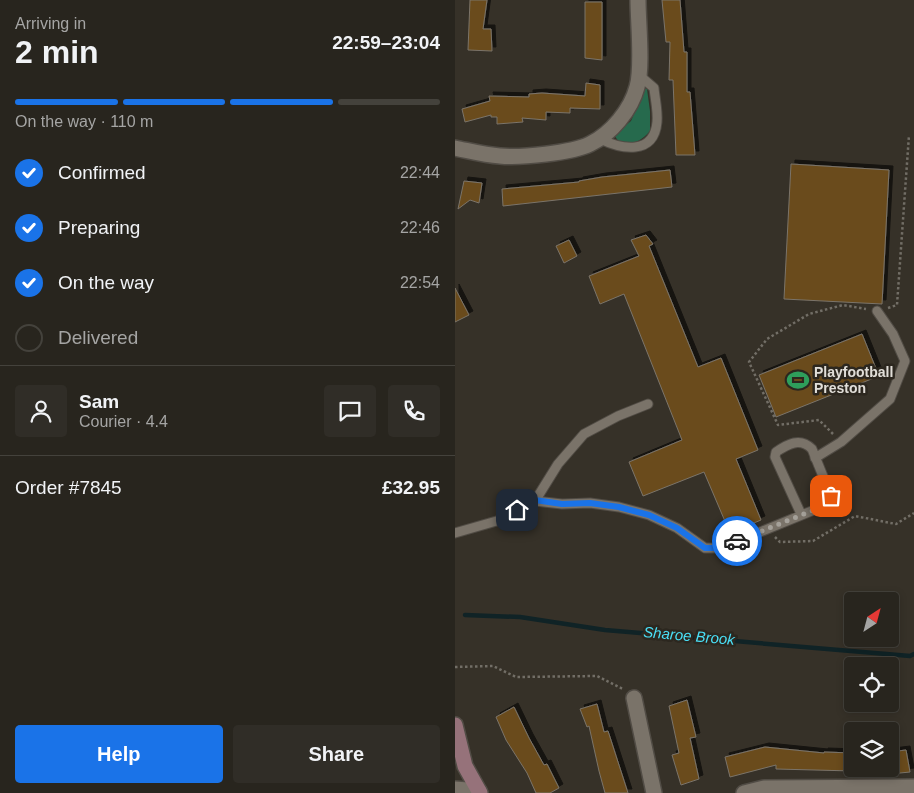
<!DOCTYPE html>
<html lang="en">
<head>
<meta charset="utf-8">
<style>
  :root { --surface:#28251e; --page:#302d27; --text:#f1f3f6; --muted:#a5a5a4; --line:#44423c; --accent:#1a73e8 }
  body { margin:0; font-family:Arial,sans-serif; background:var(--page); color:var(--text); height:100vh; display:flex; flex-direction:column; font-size:19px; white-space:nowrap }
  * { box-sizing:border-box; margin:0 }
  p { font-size:16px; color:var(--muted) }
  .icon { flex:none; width:28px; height:28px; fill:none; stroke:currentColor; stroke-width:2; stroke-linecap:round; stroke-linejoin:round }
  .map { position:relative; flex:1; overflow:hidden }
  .drawer { display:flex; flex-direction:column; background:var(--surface); width:455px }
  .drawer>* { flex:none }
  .needle { width:32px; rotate:36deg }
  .buttons { position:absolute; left:389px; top:592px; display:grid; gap:10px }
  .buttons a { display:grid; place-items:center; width:55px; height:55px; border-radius:5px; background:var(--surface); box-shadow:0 2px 8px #0003,0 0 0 1px var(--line); font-size:25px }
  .pin { position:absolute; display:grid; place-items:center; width:42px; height:42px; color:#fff; margin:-21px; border-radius:10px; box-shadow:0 2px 8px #0006 }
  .courier { position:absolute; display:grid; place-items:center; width:50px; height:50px; margin:-25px; border:4px solid #1a73e8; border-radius:50%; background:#fff; color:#222; box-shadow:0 1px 6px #0007 }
  .head em { font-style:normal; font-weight:600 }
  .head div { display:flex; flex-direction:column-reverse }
  .head { display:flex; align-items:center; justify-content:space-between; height:85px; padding:0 15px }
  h1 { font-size:32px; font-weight:600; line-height:38px }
  .bar { display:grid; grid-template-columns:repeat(4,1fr); gap:8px 5px; align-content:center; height:60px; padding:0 15px }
  .bar i { height:6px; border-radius:4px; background:var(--line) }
  .bar .current { background:var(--accent) }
  .bar p { grid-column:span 4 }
  .line { display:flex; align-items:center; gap:12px; padding:0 15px; border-top:1px solid var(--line) }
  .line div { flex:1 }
  .round { display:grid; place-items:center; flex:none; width:52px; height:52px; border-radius:5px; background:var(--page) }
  ol { padding:0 15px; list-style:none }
  li { display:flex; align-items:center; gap:15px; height:55px }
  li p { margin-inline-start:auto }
  li .icon { padding:5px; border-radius:50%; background:var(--accent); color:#fff; stroke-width:4 }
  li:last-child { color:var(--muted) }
  li i { width:28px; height:28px; border:2px solid var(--line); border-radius:50% }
  .cta { display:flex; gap:10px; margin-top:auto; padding:10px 15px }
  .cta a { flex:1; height:58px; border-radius:5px; background:var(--accent); color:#fff; font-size:20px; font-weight:600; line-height:58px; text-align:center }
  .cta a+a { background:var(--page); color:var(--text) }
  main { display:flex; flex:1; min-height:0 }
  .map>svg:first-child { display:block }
</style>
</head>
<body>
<main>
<section class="drawer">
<div class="head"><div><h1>2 min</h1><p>Arriving in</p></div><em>22:59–23:04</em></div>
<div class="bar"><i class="current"></i><i class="current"></i><i class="current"></i><i></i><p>On the way · 110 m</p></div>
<ol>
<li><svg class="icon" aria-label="check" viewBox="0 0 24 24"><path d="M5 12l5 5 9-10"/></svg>Confirmed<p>22:44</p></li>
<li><svg class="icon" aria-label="check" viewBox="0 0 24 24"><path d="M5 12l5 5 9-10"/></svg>Preparing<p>22:46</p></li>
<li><svg class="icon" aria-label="check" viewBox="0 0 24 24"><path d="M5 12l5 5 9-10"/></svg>On the way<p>22:54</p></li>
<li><i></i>Delivered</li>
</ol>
<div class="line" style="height:90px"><a class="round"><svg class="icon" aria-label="person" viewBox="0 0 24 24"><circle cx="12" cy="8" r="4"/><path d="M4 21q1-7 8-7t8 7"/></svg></a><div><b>Sam</b><p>Courier · 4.4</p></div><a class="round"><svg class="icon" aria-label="chat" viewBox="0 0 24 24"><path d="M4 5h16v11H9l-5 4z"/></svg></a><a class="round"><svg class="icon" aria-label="phone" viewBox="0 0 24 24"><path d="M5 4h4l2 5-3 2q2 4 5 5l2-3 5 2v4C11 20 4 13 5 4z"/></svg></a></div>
<div class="line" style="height:65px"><div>Order #7845</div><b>£32.95</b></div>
<div class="cta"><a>Help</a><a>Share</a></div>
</section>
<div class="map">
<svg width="459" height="793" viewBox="0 0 459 793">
  <defs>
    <filter id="shadow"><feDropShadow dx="4" dy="-4" stdDeviation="0" flood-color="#0009"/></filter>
  </defs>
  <rect width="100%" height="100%" fill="#363128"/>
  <path fill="#266a4d" d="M187,89H192L195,111V131C185,142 178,145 164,142L159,135L176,121L182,107Z"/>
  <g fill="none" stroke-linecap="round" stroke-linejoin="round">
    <path stroke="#102326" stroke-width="4.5" d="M10,615L65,617L150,630L455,656L459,654"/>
  </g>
  <g fill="#6b4c1b" stroke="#7b746a" filter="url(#shadow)">
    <path d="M15,0H32L28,29H36L37,51L13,50Z"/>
    <path d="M207,0H225L229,52H232V92H235L240,155H221L218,80H214L215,42H211Z"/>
    <path d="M130,2H147V60L130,58Z"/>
    <path d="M131,83L145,85V109L115,108V113L91,112V120L67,118L68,122L42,124V117H36V115L10,122L7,109L35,101L34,96L74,97V94L87,93L130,96Z"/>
    <path d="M336,164L434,170L427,304L329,299Z"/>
    <path d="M215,170L217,187L48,206L47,189L124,182V181L147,177Z"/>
    <path d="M9,181L27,183L24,203L15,200L3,209Z"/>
    <path d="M191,235L198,244L194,246L243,367L266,358L303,450L281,459L306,520L275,533L249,472L188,496L174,462L227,440L169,294L145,304L134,276L184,256L176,240Z"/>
    <path d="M114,240L122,256L109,263L101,246Z"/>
    <path d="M0,288L14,315L0,322Z"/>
    <path d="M407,334L424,376L321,417L304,375Z"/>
    <path d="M232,700L241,737L235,738L244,779L226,785L217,755L224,753L214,706Z"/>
    <path d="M142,704L149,732L153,731L173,793H150L144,771L134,726L132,727L125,709Z"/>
    <path d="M59,707L74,738L89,765L92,764L104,788L95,793H81L72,773L51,740L41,717Z"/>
    <path d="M310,747L369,753V752L398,753V771L321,769V765L275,777L270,757Z"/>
    <path d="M451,750L455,772L435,774V752Z"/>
  </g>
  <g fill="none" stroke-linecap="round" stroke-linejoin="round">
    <g stroke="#514c45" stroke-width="11">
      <g id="lane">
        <path d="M145,139C166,149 199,156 202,122C203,111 200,99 199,88L185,76"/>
        <path d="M360,458L386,442L435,399L450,361L438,334L422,311"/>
        <path d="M80,501L107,504L135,503L164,507L194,515L222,528L250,548H266L359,510L373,502L376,496L357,449C345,437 333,444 321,452L320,457L346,514"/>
        <path d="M0,533L45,520L80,501L103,464L129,434L163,416L193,404"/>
      </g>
    </g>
    <g stroke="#514c45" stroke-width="18">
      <g id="street">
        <path d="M0,148C15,151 30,155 45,156C65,158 117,153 135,144C156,134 176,110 182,87C188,67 183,23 183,0"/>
        <path d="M179,698L199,793"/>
        <path d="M0,789L24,791"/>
        <path d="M289,793L309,788L459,787"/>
      </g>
    </g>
    <g stroke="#514c45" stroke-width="18">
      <path id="secondary" d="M0,725L10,766L25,793"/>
    </g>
    <g stroke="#726e66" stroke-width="2.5" stroke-dasharray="2.5 2.5" stroke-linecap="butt">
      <path d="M433,308L442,305L454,135"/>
      <path d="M378,434L364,420L323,425L294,362L312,339L354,314L388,305L411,309"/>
      <path d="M320,537L325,542L358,541L400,516L441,524L459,513"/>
      <path d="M0,667L38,666L61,677L142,676L168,689"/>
    </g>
    <use href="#lane" stroke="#7a7369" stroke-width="9"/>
    <use href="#street" stroke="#7a7369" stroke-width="15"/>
    <use href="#secondary" stroke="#96727a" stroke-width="15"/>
  </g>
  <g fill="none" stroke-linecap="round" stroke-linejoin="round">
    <path stroke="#a5a19a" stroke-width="5" stroke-dasharray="0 9" d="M282,541L359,510L373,502L376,496"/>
    <path stroke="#1a73e8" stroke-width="6" d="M62,510L80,500L107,504L135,503L164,507L194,515L222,528L250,548H266L282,541"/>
  </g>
  <defs>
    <g id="stadium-bare" transform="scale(1.725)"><path d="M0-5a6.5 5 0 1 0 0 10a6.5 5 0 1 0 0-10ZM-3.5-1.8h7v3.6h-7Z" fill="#2e9e5b" stroke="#2c271f" stroke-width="2.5" paint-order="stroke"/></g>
  </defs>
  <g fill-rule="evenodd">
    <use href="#stadium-bare" x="343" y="380"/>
  </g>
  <g text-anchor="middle" stroke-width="5" stroke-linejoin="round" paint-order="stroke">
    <g font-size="14" font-weight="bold" fill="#e1ded8" stroke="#2c271f" text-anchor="start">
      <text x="359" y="377">Playfootball<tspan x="359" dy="16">Preston</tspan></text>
    </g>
    <g font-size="15" font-style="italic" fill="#4adff6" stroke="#2c271f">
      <text transform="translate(234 636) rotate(5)" y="5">Sharoe Brook</text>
    </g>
  </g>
</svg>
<div class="buttons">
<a><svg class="needle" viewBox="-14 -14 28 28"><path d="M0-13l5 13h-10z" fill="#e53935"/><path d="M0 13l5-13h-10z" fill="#a5a5a4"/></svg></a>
<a><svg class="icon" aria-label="locate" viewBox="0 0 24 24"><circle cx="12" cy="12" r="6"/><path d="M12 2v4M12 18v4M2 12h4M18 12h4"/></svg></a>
<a><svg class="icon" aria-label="layers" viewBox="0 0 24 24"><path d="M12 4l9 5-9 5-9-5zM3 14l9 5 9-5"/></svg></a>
</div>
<div class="pin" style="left:376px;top:496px;background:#ea580c"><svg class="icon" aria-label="bag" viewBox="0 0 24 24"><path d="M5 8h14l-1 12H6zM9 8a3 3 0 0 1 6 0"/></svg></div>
<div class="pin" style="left:62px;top:510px;background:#1f2937"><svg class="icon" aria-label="home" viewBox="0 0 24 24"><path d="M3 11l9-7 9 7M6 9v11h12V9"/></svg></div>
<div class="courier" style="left:282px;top:541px"><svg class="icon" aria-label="car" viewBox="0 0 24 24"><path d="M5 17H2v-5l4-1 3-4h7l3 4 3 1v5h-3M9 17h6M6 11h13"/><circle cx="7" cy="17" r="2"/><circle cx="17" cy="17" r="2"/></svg></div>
</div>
</main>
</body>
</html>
